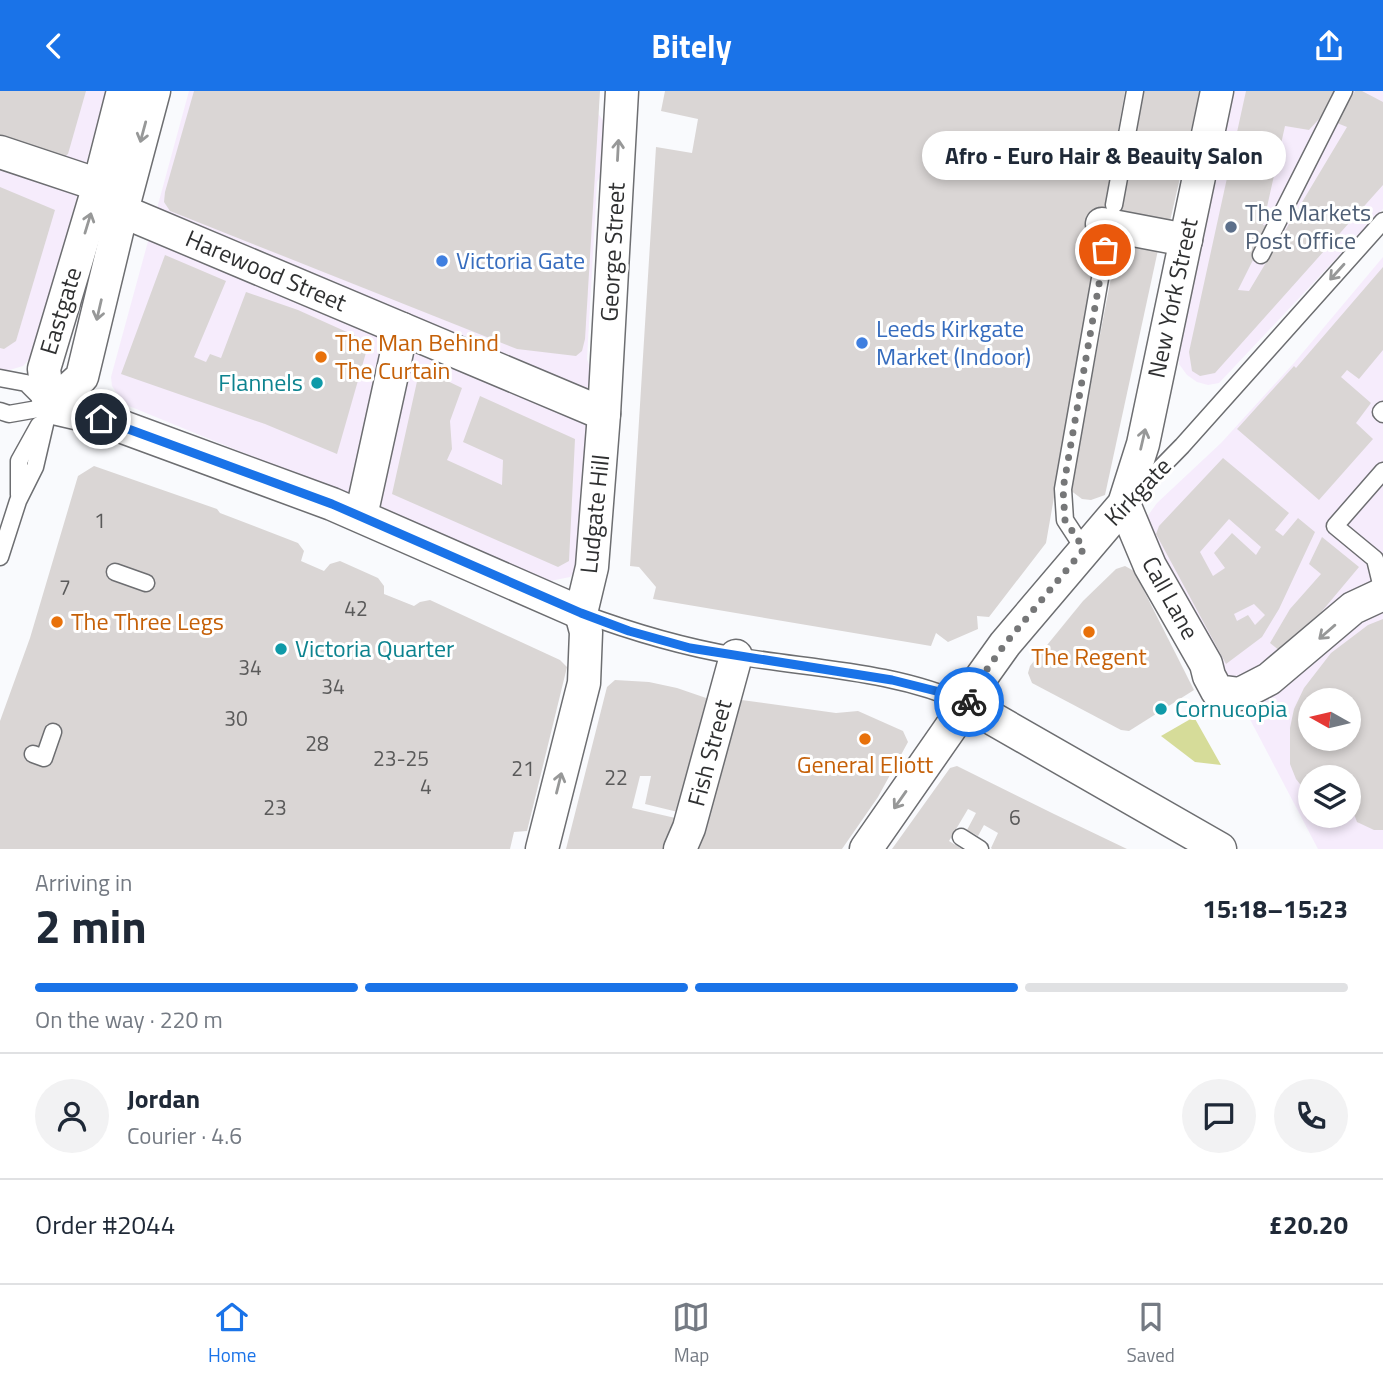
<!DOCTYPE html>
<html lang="en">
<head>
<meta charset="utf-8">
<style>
  :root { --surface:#fff; --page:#f2f2f3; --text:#1f2937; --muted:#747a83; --line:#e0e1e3; --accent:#1a73e8 }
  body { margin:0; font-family:"Titillium Web",sans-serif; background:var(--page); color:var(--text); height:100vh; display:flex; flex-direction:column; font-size:26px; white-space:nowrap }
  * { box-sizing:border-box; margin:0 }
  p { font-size:23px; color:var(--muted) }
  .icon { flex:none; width:38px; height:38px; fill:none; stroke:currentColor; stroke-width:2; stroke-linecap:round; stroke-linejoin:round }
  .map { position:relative; height:758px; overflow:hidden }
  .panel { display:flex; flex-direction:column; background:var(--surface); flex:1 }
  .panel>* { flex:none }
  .needle { width:46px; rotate:278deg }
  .buttons { position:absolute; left:1298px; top:597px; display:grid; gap:14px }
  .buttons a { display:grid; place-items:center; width:63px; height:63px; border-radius:50%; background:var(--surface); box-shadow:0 4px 10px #0003; font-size:35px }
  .pin { position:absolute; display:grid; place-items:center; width:60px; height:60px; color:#fff; margin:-30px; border:4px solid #fff; border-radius:50%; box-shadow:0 2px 7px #0007 }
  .courier { position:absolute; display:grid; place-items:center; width:70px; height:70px; margin:-35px; border:5px solid #1a73e8; border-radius:50%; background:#fff; color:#222; box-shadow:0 2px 9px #0007 }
  .bubble { position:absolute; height:49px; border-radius:24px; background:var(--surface); box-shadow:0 4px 10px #0003; font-size:23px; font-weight:700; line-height:49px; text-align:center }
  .summary em { font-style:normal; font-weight:700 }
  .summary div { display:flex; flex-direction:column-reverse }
  .summary { display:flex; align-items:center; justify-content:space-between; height:119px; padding:0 35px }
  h1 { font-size:46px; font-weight:700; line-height:52px }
  .bar { display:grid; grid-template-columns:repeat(4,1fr); gap:10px 7px; align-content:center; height:84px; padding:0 35px }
  .bar i { height:9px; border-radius:5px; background:var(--line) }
  .bar .on { background:var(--accent) }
  .bar p { grid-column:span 4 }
  .line { display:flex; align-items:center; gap:18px; padding:0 35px; border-top:2px solid var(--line) }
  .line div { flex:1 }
  .round { display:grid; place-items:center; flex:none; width:74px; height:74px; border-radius:37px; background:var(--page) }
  header { display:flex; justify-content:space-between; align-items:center; height:91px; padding:0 35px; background:var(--accent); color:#fff; font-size:32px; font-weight:700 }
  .tabs { display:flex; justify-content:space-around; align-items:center; height:98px; border-top:2px solid var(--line); background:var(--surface); font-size:19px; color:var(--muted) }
  .tabs a { display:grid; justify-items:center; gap:4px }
  .tabs .on { color:var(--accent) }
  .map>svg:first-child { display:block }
</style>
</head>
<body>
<header><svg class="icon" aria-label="back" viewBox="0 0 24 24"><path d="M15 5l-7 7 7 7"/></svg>Bitely<svg class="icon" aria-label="share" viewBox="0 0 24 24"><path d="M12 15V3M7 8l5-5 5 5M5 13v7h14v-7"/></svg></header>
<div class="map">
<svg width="1383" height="758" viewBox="0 0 1383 758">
  <rect width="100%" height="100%" fill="#f9fafd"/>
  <g fill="#f6ecfc" fill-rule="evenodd">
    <path d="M0,0H106L34,263L23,275L6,280H0Z"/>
    <path d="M189,0H598L597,21L609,38L606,73L597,91L587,268L591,279L579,477L570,486L550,490L344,403L124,313L112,295L111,286Z"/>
    <path d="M1230,0H1383V118L1219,292L1208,294L1197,291L1187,284L1179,273L1180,261Z"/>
    <path d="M1383,166V494L1236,590L1227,584L1167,472L1148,445L1144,430L1157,412L1221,352L1294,272Z"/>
    <path d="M1383,518V758H1318L1244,617L1347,534ZM1311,609H1349V648H1311ZM1311,686H1349V724H1311Z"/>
  </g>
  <path fill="#d6dc99" d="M1194,626L1221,674L1195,671L1161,645Z"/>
  <g fill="#dad6d5" fill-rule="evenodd">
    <path d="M0,0H86L68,63L63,67L0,47Z"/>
    <path d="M194,0H600L585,248L582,260L576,265L517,258L170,120L164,111L165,101Z"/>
    <path d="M665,0H1125L1046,452L989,526L977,525L978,538L948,551L936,542L931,555L653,508L656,496L639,476L630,475L656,56L692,62L698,28L661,20Z"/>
    <path d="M1143,0H1200L1170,130L1120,120Z"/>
    <path d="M1246,0H1337L1330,16L1309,39L1285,35L1263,134L1270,135L1238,199L1249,200L1347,36L1337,32L1355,0H1362L1383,11V94L1215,282L1200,285L1192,280L1189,261Z"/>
    <path d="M0,96L55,119L16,250L4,258L0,257Z"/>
    <path d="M1118,151L1158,159L1105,404L1091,409L1082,408L1070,399Z"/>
    <path d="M165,164L226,190L194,266L206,271L210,263L221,267L246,201L298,219L369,251L337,363L265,333L121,283Z"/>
    <path d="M1383,176V259L1359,288L1347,279L1341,286L1371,312L1356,332L1373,348L1319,409L1237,338L1294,275L1296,277Z"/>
    <path d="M420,277L462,297L450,330L452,358L447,369L502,394L503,369L463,351L480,305L575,348L569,470L558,476L392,403Z"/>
    <path d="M1223,367L1289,422L1275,439L1283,445L1298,427L1315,441L1279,518L1262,546L1226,573L1156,443L1159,435ZM1229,428L1261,456L1256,464L1232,442L1214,462L1225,477L1213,485L1200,461ZM1254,513L1265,524L1255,534L1248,524L1237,530L1234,523Z"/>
    <path d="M94,375L217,418L220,422L298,452L304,460L301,470L324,480L330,473L340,470L378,487L384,495V503L414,515L420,511L430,509L560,569L567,576L527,740L514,741L510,758H0V630L30,547L78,385Z"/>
    <path d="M1322,446L1359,476L1297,550L1280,560L1270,552L1290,518L1321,483L1309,473Z"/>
    <path d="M1125,475L1134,480L1194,599L1129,640L1121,639L1032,592L1028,582L1030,575L1083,510L1116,478Z"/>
    <path d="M1383,528V739H1374L1357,731L1354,723L1349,722V686H1311V707L1296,688L1290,673V637L1294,618L1304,597L1331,562L1368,534ZM1311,609H1349V648H1311Z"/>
    <path d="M615,589L649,591L677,597L709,608L686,723L645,713L651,685H640L632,717L684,729L672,758H566L607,596Z"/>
    <path d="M734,608L836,622L858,620L903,640L908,651L878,706L842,758H689Z"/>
    <path d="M957,675L1054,723L1127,758H992L991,757L998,742L984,734L978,745L967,739L976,722L968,718L949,750L962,758H892L950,677Z"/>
  </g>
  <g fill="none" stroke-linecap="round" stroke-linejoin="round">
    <g stroke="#6d6e71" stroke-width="19">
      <g id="lane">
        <path d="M1114,114L1135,0"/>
        <path d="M1261,164L1344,0"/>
        <path d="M0,287L26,292L45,311"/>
        <path d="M1383,319L1381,321L1383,323"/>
        <path d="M0,320L9,323L49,316"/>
        <path d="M1383,380L1335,435L1375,468L1383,501"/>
        <path d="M19,404V370L39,334"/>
        <path d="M1133,405L1182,355L1383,130"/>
        <path d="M1084,458L1065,429L1063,398L1105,159"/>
        <path d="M0,466L18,410L35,376L49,316"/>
        <path d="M115,481L146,492"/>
        <path d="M581,522C632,541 683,556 736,565C813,578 896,580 967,613"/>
        <path d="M33,663L44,667L53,641"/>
        <path d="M961,746L980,758"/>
      </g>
    </g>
    <g stroke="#6d6e71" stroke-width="35">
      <g id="street">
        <path d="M0,61L99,94"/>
        <path d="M122,120L604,323"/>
        <path d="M1102,133L1186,149"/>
        <path d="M49,316L101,328L332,413L581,522"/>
        <path d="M49,316L82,286L122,120L154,0"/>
        <path d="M49,316L44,278L99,94L123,0"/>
        <path d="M1124,413L1150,475L1206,573L1209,585L1217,600L1240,603L1269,588L1353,517L1383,503"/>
        <path d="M361,425L402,238"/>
        <path d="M967,613L1220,758"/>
        <path d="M542,758L584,592L586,541L581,522L592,476L604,323L622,0"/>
        <path d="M680,758L689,737L736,565"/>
        <path d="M866,758L967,613L980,588L1005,553L1124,413L1143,353L1217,0"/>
      </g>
    </g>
    <use href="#lane" stroke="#fff" stroke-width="16"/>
    <use href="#street" stroke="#fff" stroke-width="32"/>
  </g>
  <defs><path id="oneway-shaft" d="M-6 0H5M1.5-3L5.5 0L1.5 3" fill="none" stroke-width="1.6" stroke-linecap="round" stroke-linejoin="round" transform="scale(1.75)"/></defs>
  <g stroke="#979898">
    <use href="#oneway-shaft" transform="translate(143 41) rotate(105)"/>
    <use href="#oneway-shaft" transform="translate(618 59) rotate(-87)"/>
    <use href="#oneway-shaft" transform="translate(88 132) rotate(-73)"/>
    <use href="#oneway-shaft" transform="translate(1337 181) rotate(132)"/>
    <use href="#oneway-shaft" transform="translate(99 219) rotate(103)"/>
    <use href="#oneway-shaft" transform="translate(1143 348) rotate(-77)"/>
    <use href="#oneway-shaft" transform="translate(1327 541) rotate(139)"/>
    <use href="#oneway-shaft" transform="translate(559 692) rotate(-76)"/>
    <use href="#oneway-shaft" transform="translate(900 709) rotate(125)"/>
  </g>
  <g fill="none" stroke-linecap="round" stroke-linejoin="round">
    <path stroke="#767778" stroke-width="7" stroke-dasharray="0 12.6" d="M969,611L980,588L1005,553L1084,458L1065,429L1063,398L1105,159"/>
    <path stroke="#1a73e8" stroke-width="9" d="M101,328L332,413L581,522L629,540L690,557L892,589L940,601L967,613L969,611"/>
  </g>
  <circle fill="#5c6f8a" stroke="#fff" stroke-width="2.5" cx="1231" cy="136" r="7"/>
  <g fill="#3f7fe0" stroke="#fff" stroke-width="2.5">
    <circle cx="442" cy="170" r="7"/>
    <circle cx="862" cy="252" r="7"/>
  </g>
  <g fill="#e8710a" stroke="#fff" stroke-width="2.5">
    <circle cx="321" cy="266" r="7"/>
    <circle cx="57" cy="531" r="7"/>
    <circle cx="1089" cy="541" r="7"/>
    <circle cx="865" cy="648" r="7"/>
  </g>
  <g fill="#0f9aa8" stroke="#fff" stroke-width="2.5">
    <circle cx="317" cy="292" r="7"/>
    <circle cx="281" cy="558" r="7"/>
    <circle cx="1161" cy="618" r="7"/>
  </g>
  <g text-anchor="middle" stroke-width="6" stroke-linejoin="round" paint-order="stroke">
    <g font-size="21" fill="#5a5a5a">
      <text x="100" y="437">1</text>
      <text x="65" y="504">7</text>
      <text x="356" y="525">42</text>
      <text x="250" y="584">34</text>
      <text x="333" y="603">34</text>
      <text x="236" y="635">30</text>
      <text x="317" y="660">28</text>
      <text x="401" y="675">23-25</text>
      <text x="523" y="685">21</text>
      <text x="616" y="694">22</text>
      <text x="426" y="703">4</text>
      <text x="275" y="724">23</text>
      <text x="1015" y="734">6</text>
    </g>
    <g font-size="24" fill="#4e5e75" stroke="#fff" text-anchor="start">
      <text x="1245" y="130">The Markets<tspan x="1245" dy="28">Post Office</tspan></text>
    </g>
    <g font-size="24" fill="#2f3031" stroke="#fff">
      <text transform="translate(613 161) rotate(-87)" y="8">George Street</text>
      <text transform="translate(266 180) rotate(23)" y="8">Harewood Street</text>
      <text transform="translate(1173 207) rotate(-78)" y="8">New York Street</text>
      <text transform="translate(61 220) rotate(-73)" y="8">Eastgate</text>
      <text transform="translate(1138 401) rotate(-46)" y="8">Kirkgate</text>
      <text transform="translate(595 423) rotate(-84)" y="8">Ludgate Hill</text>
      <text transform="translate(1170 507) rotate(61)" y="8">Call Lane</text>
      <text transform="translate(710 662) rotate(-75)" y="8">Fish Street</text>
    </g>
    <g font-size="24" fill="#366cbe" stroke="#fff" text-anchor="start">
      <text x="456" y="178">Victoria Gate</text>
      <text x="876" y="246">Leeds Kirkgate<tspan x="876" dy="28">Market (Indoor)</tspan></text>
    </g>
    <g font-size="24" fill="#c56008" stroke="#fff" text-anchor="start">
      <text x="335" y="260">The Man Behind<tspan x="335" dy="28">The Curtain</tspan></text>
      <text x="71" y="539">The Three Legs</text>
      <text x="1089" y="574" text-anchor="middle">The Regent</text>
      <text x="865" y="682" text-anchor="middle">General Eliott</text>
    </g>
    <g font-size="24" fill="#0d838f" stroke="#fff" text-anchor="start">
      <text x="303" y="300" text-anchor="end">Flannels</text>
      <text x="295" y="566">Victoria Quarter</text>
      <text x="1175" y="626">Cornucopia</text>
    </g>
  </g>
</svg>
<div class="buttons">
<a><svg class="needle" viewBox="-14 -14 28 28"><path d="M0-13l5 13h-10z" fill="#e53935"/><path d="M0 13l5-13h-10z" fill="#747a83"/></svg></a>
<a><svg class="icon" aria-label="layers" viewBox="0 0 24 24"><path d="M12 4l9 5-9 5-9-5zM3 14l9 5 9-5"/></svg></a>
</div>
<div class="pin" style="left:1105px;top:159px;background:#ea580c"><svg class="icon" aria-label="bag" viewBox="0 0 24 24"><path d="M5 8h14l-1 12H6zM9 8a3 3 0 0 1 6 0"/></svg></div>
<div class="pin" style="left:101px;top:328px;background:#1f2937"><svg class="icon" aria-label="home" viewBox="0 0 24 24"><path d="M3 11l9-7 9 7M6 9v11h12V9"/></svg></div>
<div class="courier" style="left:969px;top:611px"><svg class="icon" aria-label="bike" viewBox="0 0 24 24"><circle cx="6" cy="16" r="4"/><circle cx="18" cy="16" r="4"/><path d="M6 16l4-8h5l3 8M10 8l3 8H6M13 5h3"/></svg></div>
<div class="bubble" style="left:922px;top:40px;width:364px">Afro - Euro Hair &amp; Beauity Salon</div>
</div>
<section class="panel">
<div class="summary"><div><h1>2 min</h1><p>Arriving in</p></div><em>15:18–15:23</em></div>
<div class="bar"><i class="on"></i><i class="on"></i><i class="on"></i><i></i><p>On the way · 220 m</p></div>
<div class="line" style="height:126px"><a class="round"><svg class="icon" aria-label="person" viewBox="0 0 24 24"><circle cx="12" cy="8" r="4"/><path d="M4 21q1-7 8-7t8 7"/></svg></a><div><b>Jordan</b><p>Courier · 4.6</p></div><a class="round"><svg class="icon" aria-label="chat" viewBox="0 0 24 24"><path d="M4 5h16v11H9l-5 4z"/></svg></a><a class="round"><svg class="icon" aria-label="phone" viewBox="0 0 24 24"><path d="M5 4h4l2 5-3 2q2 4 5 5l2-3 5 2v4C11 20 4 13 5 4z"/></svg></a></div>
<div class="line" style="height:91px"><div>Order #2044</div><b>£20.20</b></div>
</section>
<nav class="tabs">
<a class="on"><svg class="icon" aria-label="home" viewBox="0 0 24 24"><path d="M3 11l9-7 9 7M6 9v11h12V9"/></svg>Home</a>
<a><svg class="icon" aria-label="map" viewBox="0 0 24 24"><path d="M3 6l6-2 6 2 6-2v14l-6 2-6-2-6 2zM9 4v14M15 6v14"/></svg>Map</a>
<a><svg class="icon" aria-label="saved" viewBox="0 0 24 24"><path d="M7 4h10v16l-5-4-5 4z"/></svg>Saved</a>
</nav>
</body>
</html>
